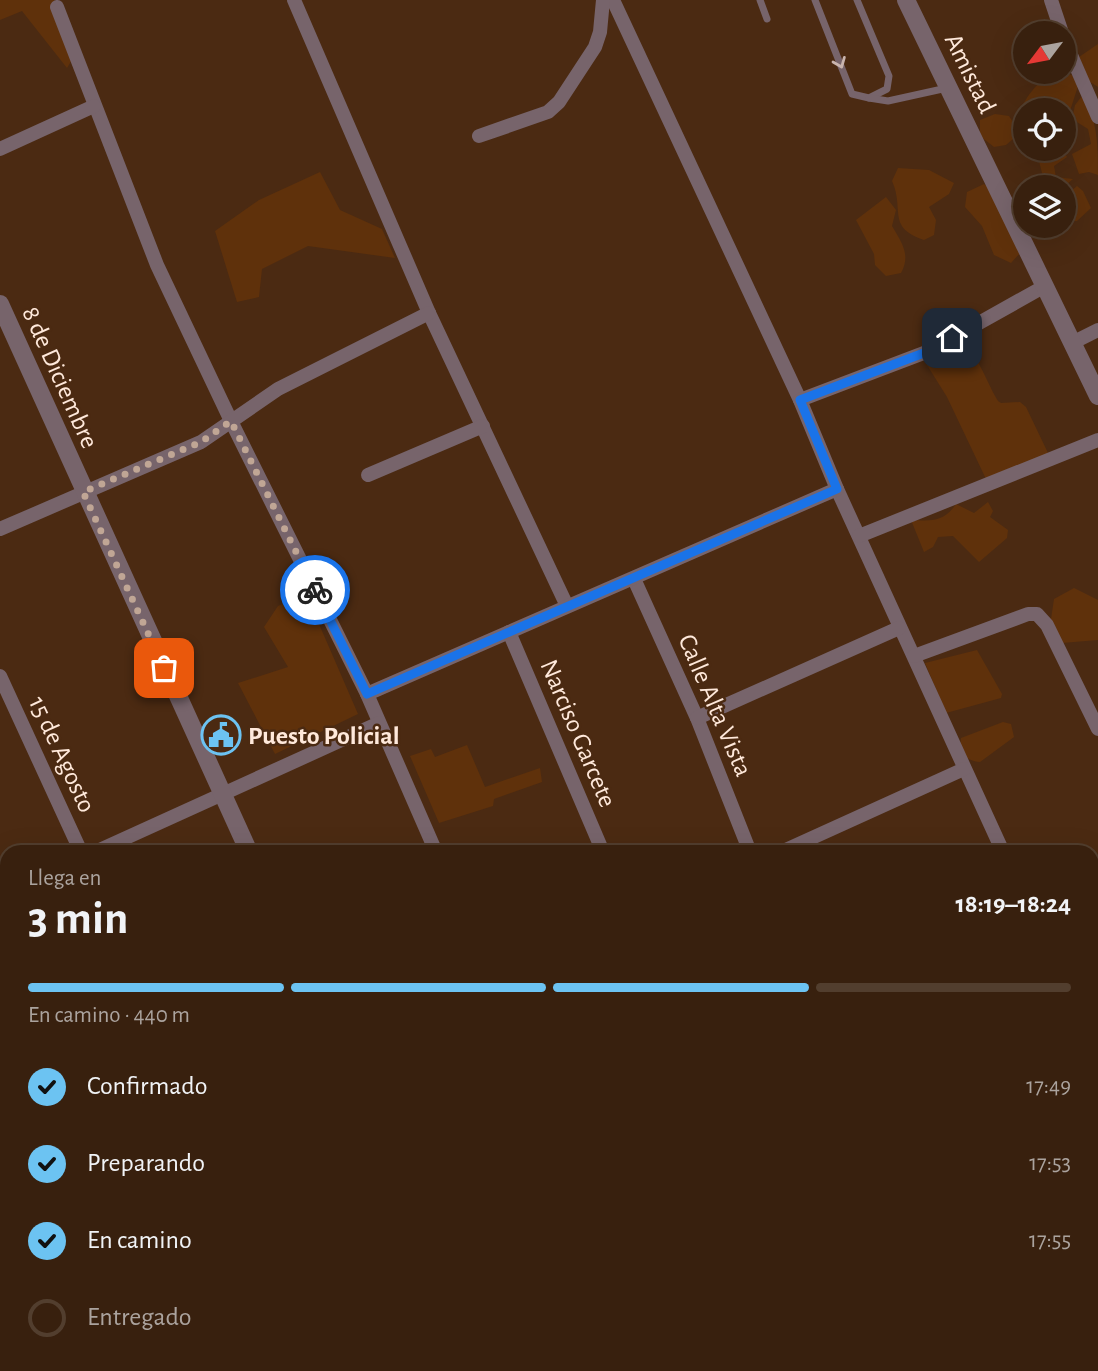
<!DOCTYPE html>
<html lang="es">
<head>
<meta charset="utf-8">
<style>
  :root { --surface:#38200e; --page:#432d1c; --text:#f1f3f6; --muted:#aba39e; --line:#523e2e; --accent:#6cc3f2 }
  body { margin:0; font-family:"Alegreya Sans",sans-serif; background:var(--page); color:var(--text); height:100vh; display:flex; flex-direction:column; font-size:26px; white-space:nowrap }
  * { box-sizing:border-box; margin:0 }
  p { font-size:23px; color:var(--muted) }
  .icon { flex:none; width:38px; height:38px; fill:none; stroke:currentColor; stroke-width:2; stroke-linecap:round; stroke-linejoin:round }
  .map { position:relative; flex:1; overflow:hidden }
  .side { position:absolute; left:0px; top:845px; width:1099px; height:527px; display:flex; flex-direction:column; background:var(--surface); border-radius:21px 21px 0 0; box-shadow:0 7px 28px #0002,0 0 0 2px var(--line) }
  .side>* { flex:none }
  .needle { width:46px; rotate:238deg }
  .fabs { position:absolute; left:1013px; top:21px; display:grid; gap:14px }
  .fabs a { display:grid; place-items:center; width:63px; height:63px; border-radius:50%; background:var(--surface); box-shadow:0 7px 28px #0002,0 0 0 2px var(--line); font-size:35px }
  .pin { position:absolute; display:grid; place-items:center; width:60px; height:60px; color:#fff; margin:-30px; border-radius:14px; box-shadow:0 4px 10px #0006 }
  .courier { position:absolute; display:grid; place-items:center; width:70px; height:70px; margin:-35px; border:5px solid #1a73e8; border-radius:50%; background:#fff; color:#222; box-shadow:0 2px 9px #0007 }
  .overview em { font-style:normal; font-weight:600 }
  .overview div { display:flex; flex-direction:column-reverse }
  .overview { display:flex; align-items:center; justify-content:space-between; height:119px; padding:0 28px }
  h1 { font-size:46px; font-weight:600; line-height:52px }
  .bar { display:grid; grid-template-columns:repeat(4,1fr); gap:10px 7px; align-content:center; height:84px; padding:0 28px }
  .bar i { height:9px; border-radius:5px; background:var(--line) }
  .bar .selected { background:var(--accent) }
  .bar p { grid-column:span 4 }
  ol { padding:0 28px; list-style:none }
  li { display:flex; align-items:center; gap:21px; height:77px }
  li p { margin-inline-start:auto }
  li .icon { padding:7px; border-radius:50%; background:var(--accent); color:#111; stroke-width:4 }
  li:last-child { color:var(--muted) }
  li i { width:38px; height:38px; border:4px solid var(--line); border-radius:50% }
  .map>svg:first-child { display:block }
</style>
</head>
<body>
<div class="map">
<svg width="1098" height="1371" viewBox="0 0 1098 1371">
  <rect width="100%" height="100%" fill="#4b2a12"/>
  <g fill="#5f310b">
    <path d="M0,0H54L73,58L67,68L22,11L0,20Z"/>
    <path d="M1098,44V87L1084,78L1079,57Z"/>
    <path d="M1057,72L1072,75L1078,86L1070,111L1064,114V110H1026L1025,132L1017,117C1024,100 1038,78 1057,72Z"/>
    <path d="M1082,96C1098,119 1098,146 1098,175L1089,172L1079,174L1072,154L1091,144L1088,129L1072,119L1075,105Z"/>
    <path d="M995,114L1009,116L1020,133L1006,145L994,147L980,136V120Z"/>
    <path d="M1036,149H1062L1067,157L1054,166L1056,177L1073,179L1067,184L1045,185Z"/>
    <path d="M898,168L929,170L954,183L949,194L929,207L936,220L934,235L924,240C886,227 905,210 892,181Z"/>
    <path d="M320,172L340,210L382,229L395,258L308,246L262,269L259,297L237,302L215,231L259,200Z"/>
    <path d="M984,184L994,192L1022,251L1011,263L994,255L982,226L965,207L967,192Z"/>
    <path d="M1077,186L1083,191L1091,208L1077,221H1072L1067,216L1065,196Z"/>
    <path d="M886,197L896,210L892,226C902,243 911,255 901,273L886,276L875,265L874,254L856,220Z"/>
    <path d="M963,343C976,351 988,385 998,401L1001,403L1020,402L1026,407L1049,455L986,479L947,397L927,365Z"/>
    <path d="M988,502L993,511L990,517L1008,530L1007,538L979,562L953,536L938,537L933,547L924,552L911,520C932,521 944,522 956,504L974,513Z"/>
    <path d="M1074,588L1098,600V640L1062,643L1051,619L1054,599Z"/>
    <path d="M306,594L358,714L275,754L238,683L288,667L264,627L278,606Z"/>
    <path d="M977,650L1002,694L1001,698L946,713L925,663Z"/>
    <path d="M1003,722L1011,724L1014,737L980,762C965,761 959,752 961,738Z"/>
    <path d="M467,745L485,787L540,768L542,782L494,799L493,806L439,823L410,756L431,749L435,757Z"/>
    <path d="M1098,926V1033L1092,1023V929Z"/>
    <path d="M149,1365H200L202,1371H139Z"/>
  </g>
  <g fill="none" stroke-linecap="round" stroke-linejoin="round">
    <g stroke="#77646b" stroke-width="7">
      <path d="M760,0L767,19"/>
      <path d="M815,0L852,94L869,98L887,89L889,76L857,0"/>
      <path d="M869,98L888,101L947,88"/>
    </g>
    <g stroke="#77646b" stroke-width="14">
      <path d="M294,0L429,313L567,606"/>
      <path d="M613,0L800,400L837,489L1003,852"/>
      <path d="M1051,0L1062,33"/>
      <path d="M57,7L157,265L231,421L367,694L436,852"/>
      <path d="M1064,39L1098,117"/>
      <path d="M479,136L548,112L559,102L595,47L600,32L603,0"/>
      <path d="M0,149L94,106"/>
      <path d="M1072,343L1098,330"/>
      <path d="M800,400L929,351L1045,286"/>
      <path d="M368,475L483,426"/>
      <path d="M0,529L201,442L278,389L429,313"/>
      <path d="M859,536L1098,440"/>
      <path d="M634,579L697,718L750,852"/>
      <path d="M509,632L603,852"/>
      <path d="M914,656L1028,614H1037L1047,625L1098,729"/>
      <path d="M0,676L81,852"/>
      <path d="M367,694L837,489"/>
      <path d="M697,718L899,628"/>
      <path d="M95,852L379,723"/>
      <path d="M781,852L964,769"/>
      <path d="M0,893L7,890"/>
      <path d="M1092,907L1098,904"/>
      <path d="M1092,1049L1098,1060"/>
      <path d="M0,1119L7,1134"/>
      <path d="M1092,1222H1098"/>
      <path d="M0,1339L7,1337"/>
      <path d="M1092,1349L1098,1348"/>
      <path d="M22,1365L24,1371"/>
      <path d="M111,1365L114,1371"/>
      <path d="M311,1365L314,1371"/>
      <path d="M641,1365L644,1371"/>
      <path d="M881,1365L883,1371"/>
      <path d="M734,1368L735,1371"/>
      <path d="M965,1371L999,1365"/>
    </g>
    <g stroke="#77646b" stroke-width="18">
      <path d="M906,0L1098,396"/>
      <path d="M0,304L249,852"/>
      <path d="M476,1365L479,1371"/>
    </g>
  </g>
  <defs><path id="oneway-chevron" d="M-2-3.5L2.5 0L-2 3.5" fill="none" stroke-width="1.6" stroke-linecap="round" stroke-linejoin="round" transform="scale(1.75)"/></defs>
  <use stroke="#c9b4ae" href="#oneway-chevron" transform="translate(840 63) rotate(68)"/>
  <g fill="none" stroke-linecap="round" stroke-linejoin="round">
    <path stroke="#c0a695" stroke-width="7" stroke-dasharray="0 12.6" d="M164,668L83,492L201,442L231,421L315,590"/>
    <path stroke="#1a73e8" stroke-width="9" d="M315,590L367,694L837,489L800,400L929,351L952,338"/>
  </g>
  <defs>
    <g id="civic-ring" transform="scale(2.0125)"><circle r="9.5" fill="#4b2a12" stroke="#6cc3f2" stroke-width="1.5"/><path d="M-.6-6.5H3V-4.5H.6V-3L4-1V1h2V6H-6V1h2V-1L-.6-3ZM-1.2 2.5V6h2.4V2.5Z" fill="#6cc3f2"/></g>
  </defs>
  <g fill-rule="evenodd">
    <use href="#civic-ring" x="221" y="735"/>
  </g>
  <g text-anchor="middle" stroke-width="5" stroke-linejoin="round" paint-order="stroke">
    <g font-size="26" fill="#ffe9db" stroke="#4b2a12">
      <text transform="translate(971 73) rotate(64)" y="9">Amistad</text>
      <text transform="translate(61 377) rotate(66)" y="9">8 de Diciembre</text>
      <text transform="translate(716 705) rotate(67)" y="9">Calle Alta Vista</text>
      <text transform="translate(579 733) rotate(67)" y="9">Narciso Garcete</text>
      <text transform="translate(63 754) rotate(65)" y="9">15 de Agosto</text>
    </g>
    <g font-size="26" font-weight="bold" fill="#ffe9db" stroke="#4b2a12" text-anchor="start">
      <text x="248" y="744">Puesto Policial</text>
    </g>
  </g>
</svg>
<div class="fabs">
<a><svg class="needle" viewBox="-14 -14 28 28"><path d="M0-13l5 13h-10z" fill="#e53935"/><path d="M0 13l5-13h-10z" fill="#aba39e"/></svg></a>
<a><svg class="icon" aria-label="locate" viewBox="0 0 24 24"><circle cx="12" cy="12" r="6"/><path d="M12 2v4M12 18v4M2 12h4M18 12h4"/></svg></a>
<a><svg class="icon" aria-label="layers" viewBox="0 0 24 24"><path d="M12 4l9 5-9 5-9-5zM3 14l9 5 9-5"/></svg></a>
</div>
<div class="pin" style="left:164px;top:668px;background:#ea580c"><svg class="icon" aria-label="bag" viewBox="0 0 24 24"><path d="M5 8h14l-1 12H6zM9 8a3 3 0 0 1 6 0"/></svg></div>
<div class="pin" style="left:952px;top:338px;background:#1f2937"><svg class="icon" aria-label="home" viewBox="0 0 24 24"><path d="M3 11l9-7 9 7M6 9v11h12V9"/></svg></div>
<div class="courier" style="left:315px;top:590px"><svg class="icon" aria-label="bike" viewBox="0 0 24 24"><circle cx="6" cy="16" r="4"/><circle cx="18" cy="16" r="4"/><path d="M6 16l4-8h5l3 8M10 8l3 8H6M13 5h3"/></svg></div>
<section class="side">
<div class="overview"><div><h1>3 min</h1><p>Llega en</p></div><em>18:19–18:24</em></div>
<div class="bar"><i class="selected"></i><i class="selected"></i><i class="selected"></i><i></i><p>En camino · 440 m</p></div>
<ol>
<li><svg class="icon" aria-label="check" viewBox="0 0 24 24"><path d="M5 12l5 5 9-10"/></svg>Confirmado<p>17:49</p></li>
<li><svg class="icon" aria-label="check" viewBox="0 0 24 24"><path d="M5 12l5 5 9-10"/></svg>Preparando<p>17:53</p></li>
<li><svg class="icon" aria-label="check" viewBox="0 0 24 24"><path d="M5 12l5 5 9-10"/></svg>En camino<p>17:55</p></li>
<li><i></i>Entregado</li>
</ol>
</section>
</div>
</body>
</html>
